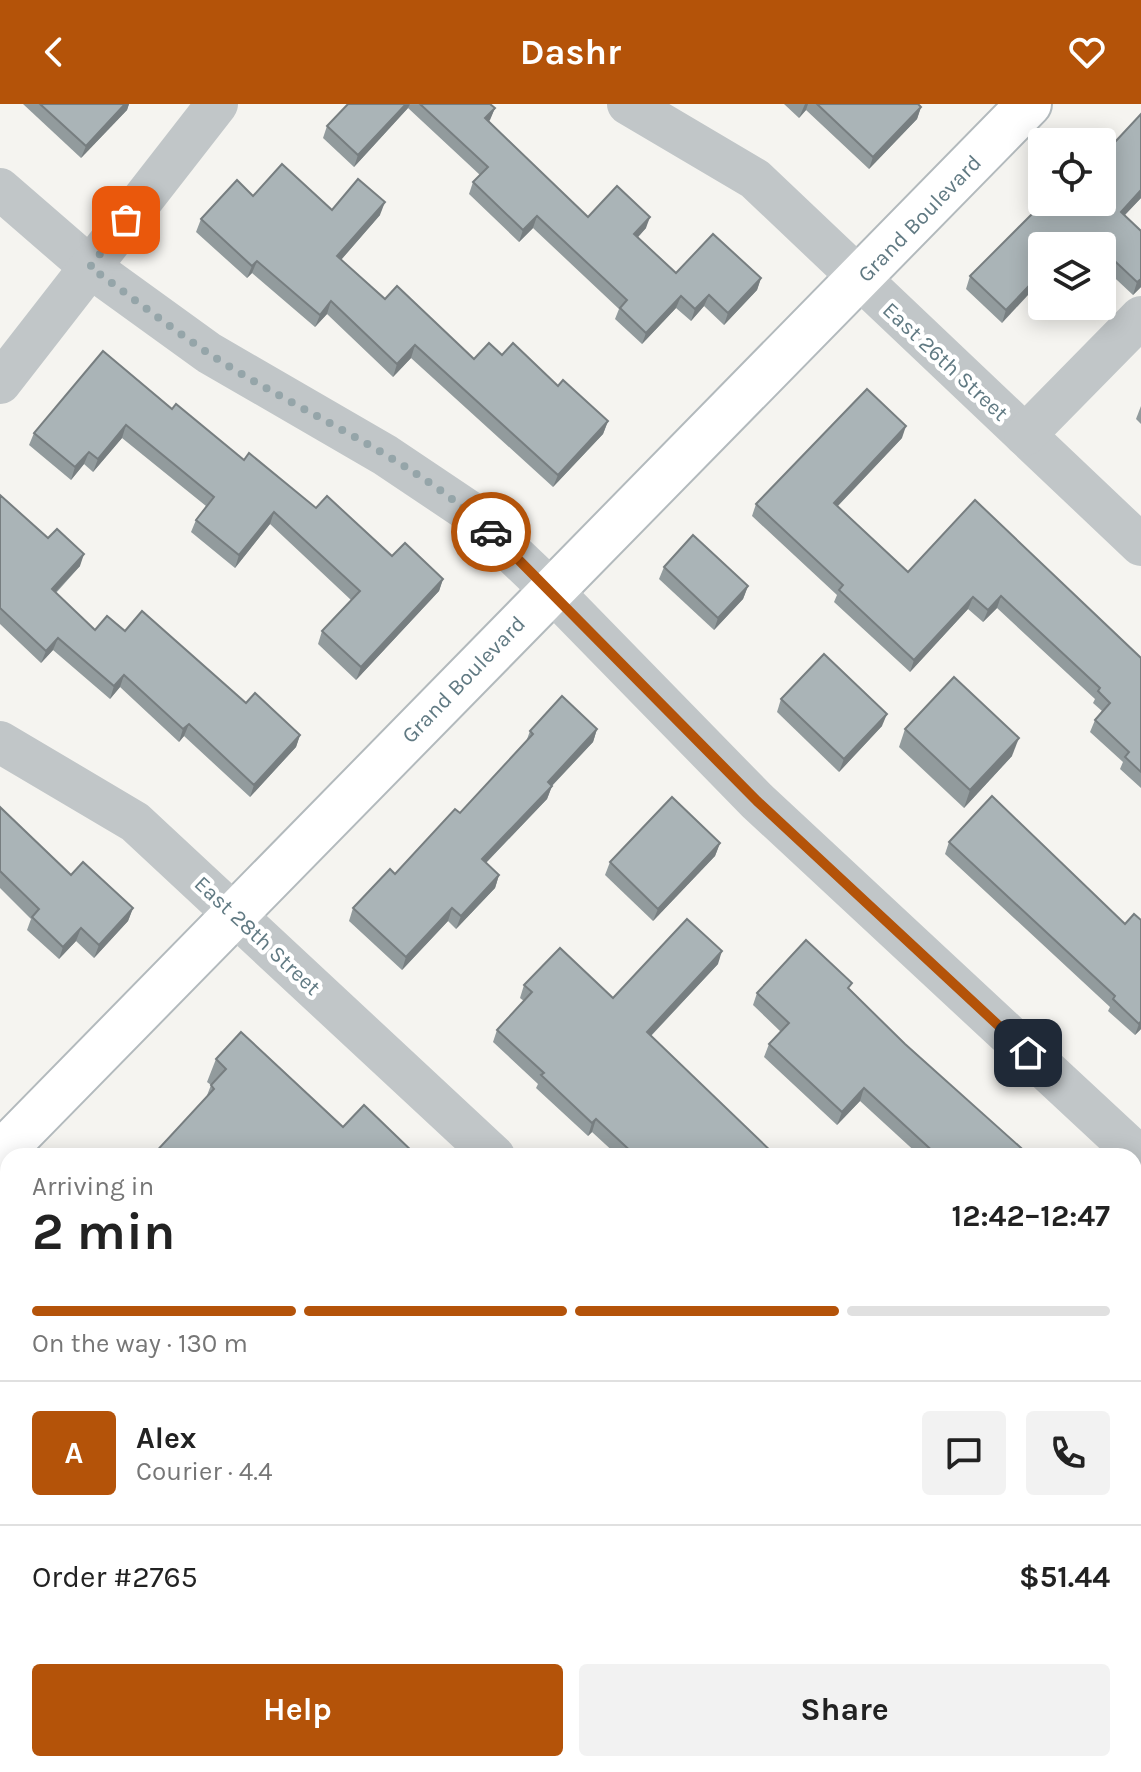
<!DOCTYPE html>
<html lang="en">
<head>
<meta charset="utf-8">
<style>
  :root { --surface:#fff; --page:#f2f2f2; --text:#222; --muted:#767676; --line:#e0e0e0; --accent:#b45309 }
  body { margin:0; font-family:Karla,sans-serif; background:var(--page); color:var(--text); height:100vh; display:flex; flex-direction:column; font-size:30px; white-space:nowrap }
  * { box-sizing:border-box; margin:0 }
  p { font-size:26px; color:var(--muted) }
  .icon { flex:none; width:44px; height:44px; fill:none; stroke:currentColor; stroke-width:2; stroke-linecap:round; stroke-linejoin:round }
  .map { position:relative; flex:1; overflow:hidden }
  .panel { position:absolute; left:0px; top:1044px; width:1142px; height:624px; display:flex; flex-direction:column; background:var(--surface); border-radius:24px 24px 0 0; box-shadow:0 4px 20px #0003 }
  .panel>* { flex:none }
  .controls { position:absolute; left:1028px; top:24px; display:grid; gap:16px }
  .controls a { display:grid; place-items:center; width:88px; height:88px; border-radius:8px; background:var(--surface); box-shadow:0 4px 20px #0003; font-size:40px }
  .pin { position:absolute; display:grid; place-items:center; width:68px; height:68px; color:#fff; margin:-34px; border-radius:16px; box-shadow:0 4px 12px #0006 }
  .courier { position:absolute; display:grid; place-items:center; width:80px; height:80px; margin:-40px; border:6px solid #b45309; border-radius:50%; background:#fff; color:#222; box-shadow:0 2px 10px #0007 }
  .overview em { font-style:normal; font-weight:700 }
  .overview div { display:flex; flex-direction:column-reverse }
  .overview { display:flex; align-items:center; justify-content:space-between; height:136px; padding:0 32px }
  h1 { font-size:52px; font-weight:700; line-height:60px }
  .bar { display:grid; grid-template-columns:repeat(4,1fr); gap:12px 8px; align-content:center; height:96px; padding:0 32px }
  .bar i { height:10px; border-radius:6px; background:var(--line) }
  .bar .selected { background:var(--accent) }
  .bar p { grid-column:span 4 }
  .line { display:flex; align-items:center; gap:20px; padding:0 32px; border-top:2px solid var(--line) }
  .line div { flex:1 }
  .round { display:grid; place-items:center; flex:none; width:84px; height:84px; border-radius:8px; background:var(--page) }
  .action { display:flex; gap:16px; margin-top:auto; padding:16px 32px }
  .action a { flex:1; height:92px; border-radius:8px; background:var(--accent); color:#fff; font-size:32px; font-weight:700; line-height:92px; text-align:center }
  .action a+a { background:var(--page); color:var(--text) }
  header { display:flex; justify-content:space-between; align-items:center; height:104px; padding:0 32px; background:var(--accent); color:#fff; font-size:36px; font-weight:700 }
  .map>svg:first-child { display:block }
</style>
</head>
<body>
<header><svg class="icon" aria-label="back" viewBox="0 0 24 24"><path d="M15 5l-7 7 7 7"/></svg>Dashr<svg class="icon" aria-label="heart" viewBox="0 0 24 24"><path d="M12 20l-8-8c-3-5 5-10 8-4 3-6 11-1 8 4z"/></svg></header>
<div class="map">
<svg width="1141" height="1668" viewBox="0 0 1141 1668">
  <rect width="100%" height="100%" fill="#f5f4f0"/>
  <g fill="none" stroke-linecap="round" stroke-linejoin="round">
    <g stroke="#b3babd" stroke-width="48">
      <path id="secondary" d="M0,1050L1029,0"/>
    </g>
    <path stroke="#c1c6c8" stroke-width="20" d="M390,1668L397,1660"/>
    <g stroke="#c1c6c8" stroke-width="42">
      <path d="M628,0L755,75L1141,441"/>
      <path d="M0,85L90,163L209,249L385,351L467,406L550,485L757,697L1141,1054"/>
      <path d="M0,279L217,0"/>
      <path d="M1025,331L1141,213"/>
      <path d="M0,638L135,718L494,1052"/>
      <path d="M0,1186L8,1194"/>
      <path d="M1134,1654L1141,1661"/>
      <path d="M496,1660L504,1668"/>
      <path d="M49,1668L57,1660"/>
      <path d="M732,1668L740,1660"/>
    </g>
    <use href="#secondary" stroke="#fff" stroke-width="44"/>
  </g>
  <g fill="#929b9d">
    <path d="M23,0H129L127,6L81,54Z"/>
    <path d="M348,0H490L495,4L489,17L588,113L646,124L638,133L676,169L761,174L757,186L724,221L704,202L691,217L676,204L642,240L615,215L619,205L533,124L519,138L469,90L473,78L480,71L408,4L354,63L323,34L327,22Z"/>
    <path d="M784,0H918L921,3L917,15L869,65L806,6L799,14Z"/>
    <path d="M1141,10V94L1125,111L1141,127V183L1133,191L1102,162V142H1042L1002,219L966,185L970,172L1102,98Z"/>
    <path d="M253,92L332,106L380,111L341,156L385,195L474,255L502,251L558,282L608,317L603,330L553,383L411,254L393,273L327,210L315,223L252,169L247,174L196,128L201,115Z"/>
    <path d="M1141,302V320L1136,315Z"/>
    <path d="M172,305L244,356L316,404L392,452L443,475L439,487L356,576L318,540L322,527L351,496L270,420L235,464L191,428L196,416L206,402L122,334L93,368L84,360L71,376L29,341L34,329Z"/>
    <path d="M902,334L837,403L908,468L975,396L1141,554V684L1120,665L1123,658L1090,628L1095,616L1102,607L1093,599L1095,595L997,504L983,518L968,505L910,568L834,498L837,491L752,412L756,400Z"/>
    <path d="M0,391L80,462L56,489L95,526L125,527L300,631L296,643L250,693L184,632L179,638L120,583L110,595L53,546L41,559L0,520Z"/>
    <path d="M664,463L748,482L743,495L714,526L659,475Z"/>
    <path d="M781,595L882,622L839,668L777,608Z"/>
    <path d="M597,625L593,638L552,682L547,695L486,759L499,771L495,784L456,825L448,817L402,866L349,817L353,804L395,770L460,709L526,638L530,627Z"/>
    <path d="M905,625L1012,652L964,704L899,643Z"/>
    <path d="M0,703L71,771L133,804L128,817L94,854L76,837L59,855L27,826L31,815L0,784Z"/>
    <path d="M949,738L1125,820L1141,925L1135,931L1108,907L1110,903L945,750Z"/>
    <path d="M720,739L715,752L653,817L605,771L610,758Z"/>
    <path d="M718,860L651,932L776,1052H618L592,1028L588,1032L536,984L538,980L493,938L497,926L524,897L520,894L524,881L613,894Z"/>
    <path d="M850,885L905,940L1030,1052H920L860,997L837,1021L764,953L769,940L781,928L753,901L757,889Z"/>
    <path d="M216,955L343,1023L206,994L211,981L207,978Z"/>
    <path d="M1134,1149L1141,1155V1237L1134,1230Z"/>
    <path d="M1134,1430L1141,1437V1544L1134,1537Z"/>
    <path d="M8,1473V1558L0,1551V1482Z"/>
    <path d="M588,1660H633L625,1668H597Z"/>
    <path d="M904,1660H1029L1038,1668H913Z"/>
  </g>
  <g fill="#777e80">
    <path d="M125,0H129L127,6L81,54L86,42Z"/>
    <path d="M406,0H410L408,4L354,63L358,51Z"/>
    <path d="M805,0H808L806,6L799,14Z"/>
    <path d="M921,3L917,15L869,65L873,53Z"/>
    <path d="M495,4L490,16L481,25L485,14Z"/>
    <path d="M1141,86V94L1116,120L1121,108Z"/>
    <path d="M385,98L380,111L333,165L337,152Z"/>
    <path d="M537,112L533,124L519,138L523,126Z"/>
    <path d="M650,113L646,124L630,142L634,130Z"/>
    <path d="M257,157L252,169L247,174L252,162Z"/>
    <path d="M1042,168V176L1002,219L1006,206Z"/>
    <path d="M761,174L757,186L724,221L728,209Z"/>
    <path d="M1141,175V183L1133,191L1137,178Z"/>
    <path d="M709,191L704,202L691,217L695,205Z"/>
    <path d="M681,192L676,204L642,240L646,229Z"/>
    <path d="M331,197L327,210L315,223L320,211Z"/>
    <path d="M415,241L411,254L393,273L397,260Z"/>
    <path d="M608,317L603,330L553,383L558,371Z"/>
    <path d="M126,321L122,334L93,368L98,355Z"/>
    <path d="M906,322L902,334L829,411L834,399Z"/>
    <path d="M89,348L84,360L71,376L75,363Z"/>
    <path d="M274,408L270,420L235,464L239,451Z"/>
    <path d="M84,450L80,462L47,497L52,485Z"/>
    <path d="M443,475L439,487L356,576L361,563Z"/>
    <path d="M748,482L743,495L714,526L718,514Z"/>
    <path d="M1001,492L997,504L983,518L988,506Z"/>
    <path d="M973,493L968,505L910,568L914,556Z"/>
    <path d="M58,534L53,546L41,559L46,547Z"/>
    <path d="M124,571L120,583L110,595L114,582Z"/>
    <path d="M887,610L882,622L839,668L844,655Z"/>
    <path d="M189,620L184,632L179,638L183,625Z"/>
    <path d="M597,625L593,638L543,691L548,678Z"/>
    <path d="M300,631L296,643L250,693L254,681Z"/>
    <path d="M1019,634L1012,652L964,704L970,686Z"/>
    <path d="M552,682L547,695L477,768L482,755Z"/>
    <path d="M720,739L715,752L653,817L658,805Z"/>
    <path d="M499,771L495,784L456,825L461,812Z"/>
    <path d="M133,804L128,817L94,854L99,841Z"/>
    <path d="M452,804L448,817L402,866L406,853Z"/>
    <path d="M81,824L76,837L59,855L63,843Z"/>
    <path d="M722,847L718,860L642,941L647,928Z"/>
    <path d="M1141,917V925L1135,931L1139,920Z"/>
    <path d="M864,984L860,997L837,1021L842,1008Z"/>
    <path d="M596,1015L592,1028L588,1032L592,1019Z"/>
    <path d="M8,1306V1314L0,1322V1315Z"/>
    <path d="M626,1660H633L625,1668H618Z"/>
  </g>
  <g fill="#aab4b7" stroke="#777e80" stroke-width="2">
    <path d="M40,0H125L86,42Z"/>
    <path d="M348,0H406L358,51L327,22Z"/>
    <path d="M420,0H490L495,4L485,14L588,113L617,82L650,113L634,130L676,169L713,130L761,174L728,209L709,191L695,205L681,192L646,229L620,204L627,196L537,112L523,126L473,78L488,63Z"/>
    <path d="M817,0H918L921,3L873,53Z"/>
    <path d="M1141,10V86L1121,108L1141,127V175L1137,178L1102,145V142H1087L1081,136L1076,142H1042V168L1006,206L970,172L1044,98H1102V52Z"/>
    <path d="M282,60L332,106L358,75L385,98L337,152L385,195L397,182L474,255L489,239L502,251L513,239L558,282L563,276L608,317L558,371L415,241L397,260L331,197L320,211L257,157L252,162L201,115L237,76L253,92Z"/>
    <path d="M103,247L172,305L176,300L244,356L249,349L316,404L327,392L392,452L405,439L443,475L361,563L322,527L360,487L274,408L239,451L196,416L214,393L126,321L98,355L89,348L75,363L34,329Z"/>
    <path d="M867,285L906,322L834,399L908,468L975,396L1141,554V668L1125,653L1129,648L1095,616L1110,599L1098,587L1100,584L1001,492L988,506L973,493L914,556L839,486L843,481L756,400Z"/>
    <path d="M0,391L48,434L57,425L84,450L52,485L95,526L107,512L125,527L142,507L246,599L255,589L300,631L254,681L189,620L183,625L124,571L114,582L58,534L46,547L0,504Z"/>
    <path d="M693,431L748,482L718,514L664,463Z"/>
    <path d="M824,550L887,610L844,655L781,595Z"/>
    <path d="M954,573L1019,634L970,686L905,625Z"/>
    <path d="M562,592L597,625L548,678L552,682L482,755L499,771L461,812L452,804L406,853L353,804L390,765L395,770L455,705L460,709L533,630L530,627Z"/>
    <path d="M992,692L1125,820L1134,810L1141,816V917L1139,920L1113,895L1115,892L949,738Z"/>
    <path d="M672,693L720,739L658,805L610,758Z"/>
    <path d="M0,703L71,771L83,758L133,804L99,841L81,824L63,843L32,813L39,805L0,767Z"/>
    <path d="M687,815L722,847L647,928L776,1052H636L596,1015L592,1019L541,971L544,969L497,926L532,888L524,881L560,844L613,894Z"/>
    <path d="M806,836L852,879L848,884L905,940L1030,1052H938L864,984L842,1008L769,940L789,919L757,889Z"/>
    <path d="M241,928L343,1023L364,1001L417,1052H152L214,985L211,981L226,965L216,955Z"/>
    <path d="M1134,1149L1141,1155V1220L1134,1214Z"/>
    <path d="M0,1285L8,1293V1306L0,1315Z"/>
    <path d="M1134,1430L1141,1437V1525L1134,1519Z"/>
    <path d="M8,1473V1542L0,1534V1482Z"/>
    <path d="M185,1660H253L256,1662L251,1668H177Z"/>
    <path d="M607,1660H626L618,1668H615Z"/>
    <path d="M925,1660H1029L1038,1668H945L944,1667L934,1668Z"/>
  </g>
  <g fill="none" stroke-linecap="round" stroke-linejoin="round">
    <path stroke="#95a5a9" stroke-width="8" stroke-dasharray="0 14.4" d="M126,116L90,163C129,191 168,222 208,249C301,310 410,351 491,428"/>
    <path stroke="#b45309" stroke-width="10" d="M491,428L757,697L1028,949"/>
  </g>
  <g text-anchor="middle" stroke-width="8" stroke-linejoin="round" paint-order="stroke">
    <g font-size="22" fill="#617a83" stroke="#fff">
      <text transform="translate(919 114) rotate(-46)" y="8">Grand Boulevard</text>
      <text transform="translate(946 257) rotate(43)" y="8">East 26th Street</text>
      <text transform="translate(463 575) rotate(-46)" y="8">Grand Boulevard</text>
      <text transform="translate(258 831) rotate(43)" y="8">East 28th Street</text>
    </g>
  </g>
</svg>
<div class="controls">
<a><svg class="icon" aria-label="locate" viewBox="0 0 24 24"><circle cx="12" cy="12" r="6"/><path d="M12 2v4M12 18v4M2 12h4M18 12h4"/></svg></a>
<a><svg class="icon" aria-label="layers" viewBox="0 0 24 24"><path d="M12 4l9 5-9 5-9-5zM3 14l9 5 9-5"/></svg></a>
</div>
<div class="pin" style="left:126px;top:116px;background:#ea580c"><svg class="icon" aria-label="bag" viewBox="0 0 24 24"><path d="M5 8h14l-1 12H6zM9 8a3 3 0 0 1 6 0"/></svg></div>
<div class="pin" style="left:1028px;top:949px;background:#1f2937"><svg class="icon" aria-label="home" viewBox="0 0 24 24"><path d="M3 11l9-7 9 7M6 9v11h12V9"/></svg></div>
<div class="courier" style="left:491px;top:428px"><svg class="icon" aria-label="car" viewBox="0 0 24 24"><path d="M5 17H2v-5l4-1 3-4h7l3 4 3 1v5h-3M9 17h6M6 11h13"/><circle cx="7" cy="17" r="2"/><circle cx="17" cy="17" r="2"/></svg></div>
<section class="panel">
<div class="overview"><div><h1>2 min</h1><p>Arriving in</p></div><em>12:42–12:47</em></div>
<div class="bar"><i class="selected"></i><i class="selected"></i><i class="selected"></i><i></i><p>On the way · 130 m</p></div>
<div class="line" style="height:144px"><b class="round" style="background:var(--accent);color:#fff">A</b><div><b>Alex</b><p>Courier · 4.4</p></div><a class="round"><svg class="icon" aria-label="chat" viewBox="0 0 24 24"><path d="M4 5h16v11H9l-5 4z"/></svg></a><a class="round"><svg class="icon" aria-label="phone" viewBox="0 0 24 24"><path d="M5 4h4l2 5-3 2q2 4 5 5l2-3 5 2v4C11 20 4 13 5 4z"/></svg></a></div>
<div class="line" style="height:104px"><div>Order #2765</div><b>$51.44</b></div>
<div class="action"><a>Help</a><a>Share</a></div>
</section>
</div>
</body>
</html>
